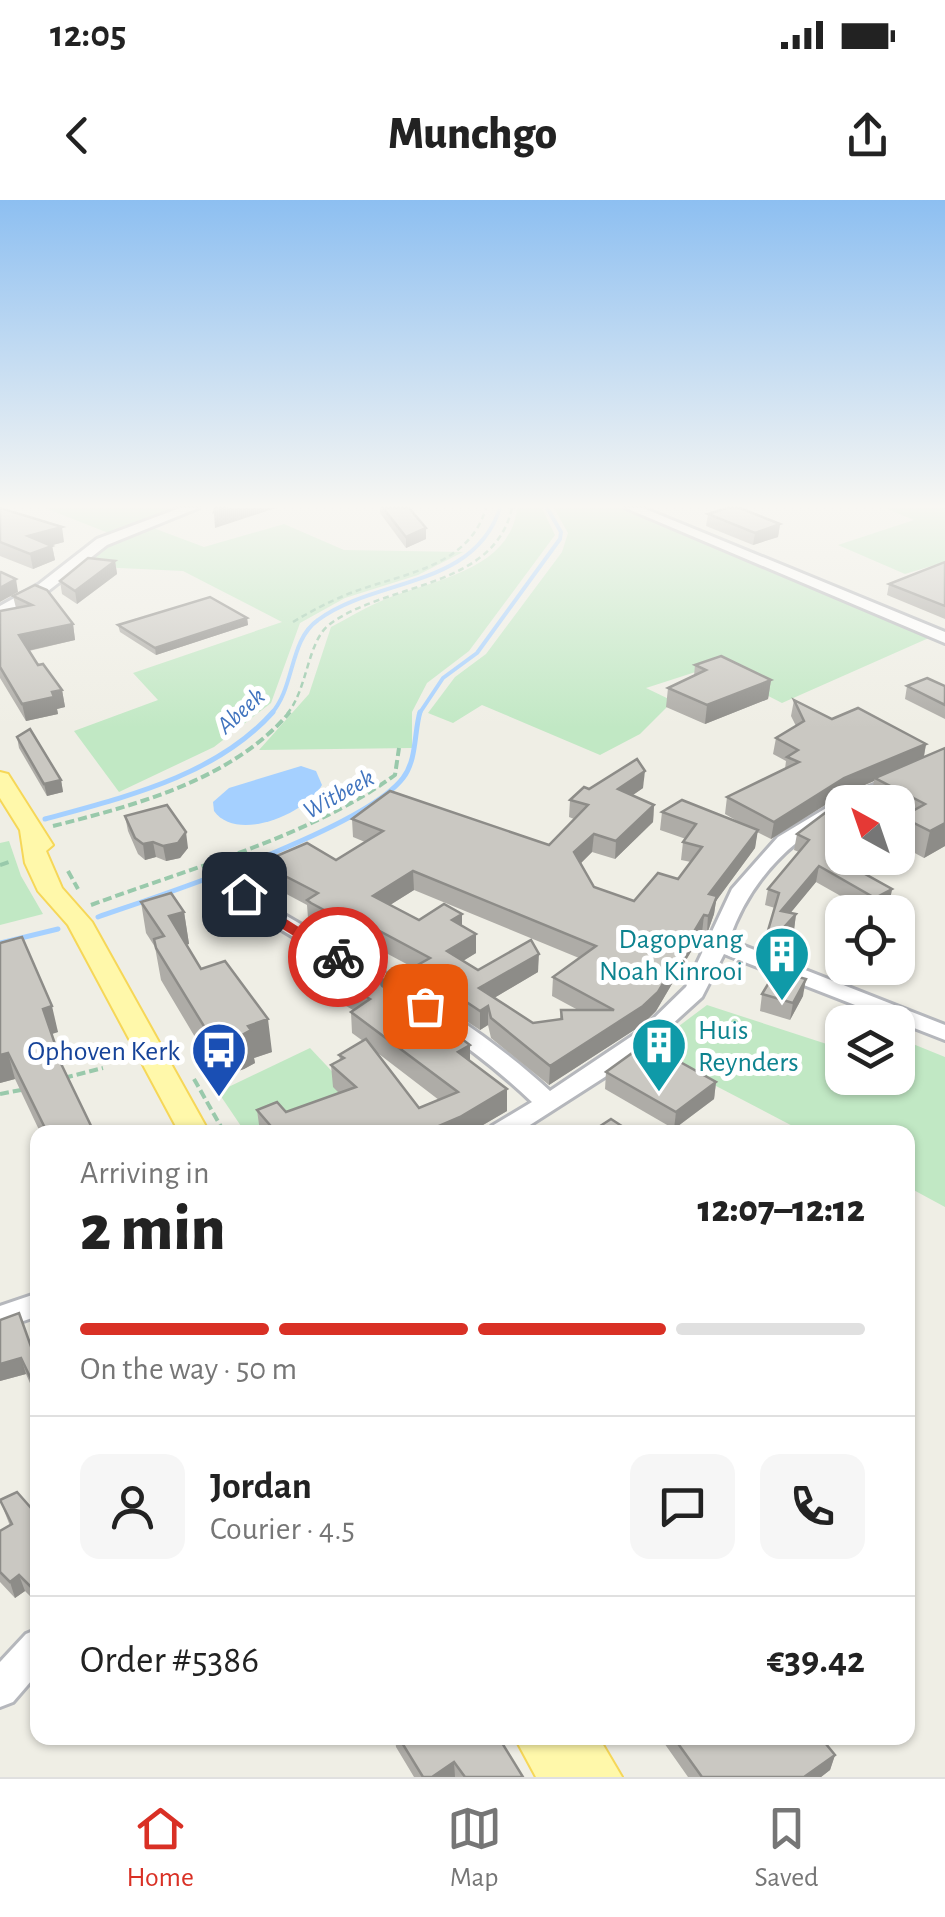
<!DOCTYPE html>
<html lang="en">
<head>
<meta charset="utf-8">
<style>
  :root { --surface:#fff; --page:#f6f6f6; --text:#222; --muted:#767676; --line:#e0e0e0; --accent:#d93025 }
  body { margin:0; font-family:"Alegreya Sans",sans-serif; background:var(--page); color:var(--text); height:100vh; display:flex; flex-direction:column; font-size:38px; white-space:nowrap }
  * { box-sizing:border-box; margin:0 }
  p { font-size:32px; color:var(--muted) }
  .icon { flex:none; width:55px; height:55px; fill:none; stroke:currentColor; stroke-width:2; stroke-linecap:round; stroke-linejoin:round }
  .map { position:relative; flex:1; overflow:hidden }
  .details { position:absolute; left:30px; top:925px; width:885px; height:620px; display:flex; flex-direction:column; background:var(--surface); border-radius:20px; box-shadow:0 2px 8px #0004 }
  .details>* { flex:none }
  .needle { width:65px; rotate:320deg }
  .buttons { position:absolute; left:825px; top:585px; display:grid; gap:20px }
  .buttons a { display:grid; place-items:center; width:90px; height:90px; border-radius:20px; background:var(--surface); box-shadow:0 2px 8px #0004; font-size:50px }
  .pin { position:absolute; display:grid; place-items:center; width:85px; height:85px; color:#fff; margin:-42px; border-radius:20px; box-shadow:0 5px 15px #0006 }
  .courier { position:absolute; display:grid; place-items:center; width:100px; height:100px; margin:-50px; border:8px solid #d93025; border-radius:50%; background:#fff; color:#222; box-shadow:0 2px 12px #0007 }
  .head em { font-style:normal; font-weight:800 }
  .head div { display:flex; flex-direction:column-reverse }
  .head { display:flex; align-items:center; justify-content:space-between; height:170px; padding:0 50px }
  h1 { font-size:65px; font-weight:800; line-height:75px }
  .bar { display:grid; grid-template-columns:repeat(4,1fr); gap:15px 10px; align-content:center; height:120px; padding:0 50px }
  .bar i { height:12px; border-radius:8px; background:var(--line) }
  .bar .selected { background:var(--accent) }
  .bar p { grid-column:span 4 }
  .line { display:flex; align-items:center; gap:25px; padding:0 50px; border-top:2px solid var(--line) }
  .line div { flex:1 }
  .round { display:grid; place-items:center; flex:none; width:105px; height:105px; border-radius:20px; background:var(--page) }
  .status { display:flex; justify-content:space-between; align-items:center; height:70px; padding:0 50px; background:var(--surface); direction:ltr }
  .status svg { height:28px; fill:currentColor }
  header { display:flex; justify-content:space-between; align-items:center; height:130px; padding:0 50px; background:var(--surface); font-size:45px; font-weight:800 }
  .dock { display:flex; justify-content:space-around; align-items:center; height:140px; border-top:2px solid var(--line); background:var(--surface); font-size:28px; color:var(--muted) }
  .dock a { display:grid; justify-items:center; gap:5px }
  .dock .selected { color:var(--accent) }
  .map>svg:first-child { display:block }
</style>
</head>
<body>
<div class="status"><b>12:05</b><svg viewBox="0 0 49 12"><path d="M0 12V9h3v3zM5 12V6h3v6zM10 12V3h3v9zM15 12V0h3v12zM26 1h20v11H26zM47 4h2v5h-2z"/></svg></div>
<header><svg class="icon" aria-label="back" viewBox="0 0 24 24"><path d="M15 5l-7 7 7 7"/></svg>Munchgo<svg class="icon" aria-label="share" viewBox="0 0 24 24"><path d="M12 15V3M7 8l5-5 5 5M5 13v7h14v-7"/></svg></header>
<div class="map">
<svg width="945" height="1577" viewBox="0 0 945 1577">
  <rect width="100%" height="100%" fill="#efeee5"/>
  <g fill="#c1e8c4">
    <path d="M45,308H184L111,334Z"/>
    <path d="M517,308H542L555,335L469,451L427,483L412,512V548L259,550L309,494L331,427C350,417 368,406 388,398C435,380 511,369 517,308Z"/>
    <path d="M554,308H621L931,437L782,503L711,467L646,488L673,501L640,534L600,555L482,505L453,523L428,513L455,477L486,454L562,352L568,333Z"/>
    <path d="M885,308H945V362L905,374L838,345L914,320Z"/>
    <path d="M284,324L344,350L463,352L418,375L345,398L300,423L271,503L214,547L119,592L74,531L158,500L133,473L282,422L183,371L77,366L117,338L148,326L204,347Z"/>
    <path d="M9,641L21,676L43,714L0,725V643Z"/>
    <path d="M707,805L842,849V878H898V849L908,842L945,857V1007L908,987V932H804L647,850Z"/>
    <path d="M310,848L389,932H245L218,892Z"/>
  </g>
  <path fill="#a5d0ff" d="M301,566L316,571L322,585C306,614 237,643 214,611L213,602L229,588Z"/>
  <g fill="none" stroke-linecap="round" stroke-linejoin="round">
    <g stroke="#a5d0ff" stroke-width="4">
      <path d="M271,514C295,488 289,440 318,420C376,377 474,389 500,308"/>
      <path d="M419,514L443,478L477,453L560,339L561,332L547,308"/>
    </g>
    <g stroke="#a5d0ff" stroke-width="5">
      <path d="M45,619C125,597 216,576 273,512"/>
      <path d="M98,717C164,694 364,629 403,578C417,560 414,532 420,512"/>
      <path d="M0,743L58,729"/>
    </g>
    <g stroke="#b5b7bc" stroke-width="6">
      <g id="minor">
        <path d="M180,308H198L107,345L48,391L0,417V406L38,385L97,339Z"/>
        <path d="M626,308H643L945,432V443Z"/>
        <path d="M945,555V567L865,602H842V613C788,641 749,682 729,740L945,825V840L724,754L702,797L636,857L519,932H488L492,926L532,902C449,823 348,771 252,712L234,694L244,688L266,704C364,762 466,813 550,891L644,828L686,787L732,689L778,637L843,598Z"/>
        <path d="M38,1093V1116L0,1129V1106Z"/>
        <path d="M38,1429V1473L13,1502L0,1507V1462L26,1434Z"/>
      </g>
    </g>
    <g stroke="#f6d758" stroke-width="4">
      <g id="major">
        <path d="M0,572L8,574L53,645L46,651L62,688L92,722L209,932H179L68,725L38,691L25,663L20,630L0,598Z"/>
        <path d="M515,1538H599L622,1577H536Z"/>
      </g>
    </g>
    <g stroke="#99c9ab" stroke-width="2.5" stroke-dasharray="6 4" stroke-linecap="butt">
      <path d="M293,422C313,410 334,399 356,391C406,373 469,366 486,308"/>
      <path d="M287,514C308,489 307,441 330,424C387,382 494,389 512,308"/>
    </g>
    <g stroke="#99c9ab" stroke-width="4" stroke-dasharray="9 4" stroke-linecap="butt">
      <path d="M53,626C136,605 232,580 290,512"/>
      <path d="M0,665L12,661"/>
      <path d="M68,671L78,689"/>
      <path d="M91,705C190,668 310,637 395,575L399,548"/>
      <path d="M64,878L103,868"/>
      <path d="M194,879L224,932"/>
      <path d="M0,894L21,890"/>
    </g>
    <use href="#minor" fill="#fff" fill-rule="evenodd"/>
    <use href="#major" fill="#fff8aa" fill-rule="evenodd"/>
  </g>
  <g fill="#aeaca7" fill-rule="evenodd">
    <path d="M0,308L64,342L52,345L55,360L33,369L0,356Z"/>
    <path d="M380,308H409L426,328V339L406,348L380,313Z"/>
    <path d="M708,314L780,324L778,337L753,345L706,326Z"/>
    <path d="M115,361L117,374L77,404L62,394L60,381Z"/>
    <path d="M945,362V419L887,395L889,384Z"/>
    <path d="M13,396L73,424L75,440L29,451L38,465L62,490L65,507L57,509L58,514L26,521L0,478V411L16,408Z"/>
    <path d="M247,418L248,425L156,455L120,432L118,425Z"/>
    <path d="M695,465L771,480L768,499L705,524L666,507L668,488L694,476Z"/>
    <path d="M907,486H945V519L905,499Z"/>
    <path d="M794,500L832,519L926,544L924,557L945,548V646L924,658L898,644L901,621L898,619V602H870L874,581L841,595L771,639L757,632L755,648L716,701L714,714L707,734L702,733L656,811L642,825L549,885L491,838L488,825L480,830L414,786V768L373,746H357L313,722L308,718L307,705L262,681L260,663L336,660L365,642L353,637L352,619L549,645L574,619L569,617L570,600L589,589L643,588L633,595L654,605L653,622L615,659L592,652L581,663L594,687L634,701L678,679L691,662L681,660L683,642L686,639L660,630L662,612L746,626L725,614L727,597L785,569L786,561L773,554L776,538L796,526L791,516ZM414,690L579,758L553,777L552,796L578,810H561L560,819L533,823L494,798L538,772L478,770L463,761L476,753V734L462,726V714L419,720L390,705Z"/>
    <path d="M17,537L61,580L63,592L47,596L19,548Z"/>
    <path d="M825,613L870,676L892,689L889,705L874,712H869L816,682L790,713L796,714L794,730L773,753L764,750L767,734L775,708L765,705L768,689L799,652L794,650L797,634Z"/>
    <path d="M125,616L188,648L180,658L166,661L156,657L145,660L138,654L128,631Z"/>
    <path d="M141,702L184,712L189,744L186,745L201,769L272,852L254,858L255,863L244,869L223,876L214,869L161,780L155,747L146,733Z"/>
    <path d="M0,743L58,832L52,834L58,859L94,932H40L15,879L0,883Z"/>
    <path d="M340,782L470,845V861L507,911L471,932H260L257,910L286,912L339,893L333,887L331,865L340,860L339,855L363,841L352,833L351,812L353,810L341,803ZM375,851L439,900L419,908Z"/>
    <path d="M762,794L803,796L790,820L760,811Z"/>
    <path d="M606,872L716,882L714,899L674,929L605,889Z"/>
    <path d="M0,1120L33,1152L38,1150V1196L36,1197L26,1174L0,1181Z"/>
    <path d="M17,1292L38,1404L25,1391L15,1398L0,1382V1331L10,1326L0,1300Z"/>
    <path d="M395,1538H447L449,1540L523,1577H414L396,1547Z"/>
    <path d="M662,1538H797L800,1541L835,1555L830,1570L821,1577H688L662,1540Z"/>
  </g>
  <g fill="#8d8c88">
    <path d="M228,308H276L215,328L214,312Z"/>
    <path d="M780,324L778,337L753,345L755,333Z"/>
    <path d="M62,327L64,342L31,351L28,336Z"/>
    <path d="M426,328V339L406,348V337Z"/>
    <path d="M52,346L55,360L33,369L30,354Z"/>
    <path d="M115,361L117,374L77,404L75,391Z"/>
    <path d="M16,379L18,392L0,402V388Z"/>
    <path d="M247,418L248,425L156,455L155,448Z"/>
    <path d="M73,424L75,440L22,452L19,435Z"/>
    <path d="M771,480L768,499L705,524L707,505Z"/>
    <path d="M62,490L65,507L57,509L58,514L26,521L22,504L52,492Z"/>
    <path d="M926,544L923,560L875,578L874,581L841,595L771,639L774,622L844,578Z"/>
    <path d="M645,571L643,588L617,606L618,589Z"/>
    <path d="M61,580L63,592L47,596L44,584Z"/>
    <path d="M654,605L653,622L615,659L616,641Z"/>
    <path d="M945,623V646L924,658L930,631Z"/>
    <path d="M758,630L755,648L716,701L714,714L707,734L709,694Z"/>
    <path d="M186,632L188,648L180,658L166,661L163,646Z"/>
    <path d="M594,634L592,652L574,670V652Z"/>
    <path d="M153,642L156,657L145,660L143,644Z"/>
    <path d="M860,658H877L850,678L853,663Z"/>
    <path d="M819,666L816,682L779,727L781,711Z"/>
    <path d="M413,671L414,690L374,715L373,696Z"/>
    <path d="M892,689L889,705L872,712L875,698Z"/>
    <path d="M184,712L189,744L174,748L169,716Z"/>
    <path d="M462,714V732L452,720Z"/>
    <path d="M796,714L794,730L773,753L775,737Z"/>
    <path d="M704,715L702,733L656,811L642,825L549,885L550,866L643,806Z"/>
    <path d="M476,734V753L448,770L447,751Z"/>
    <path d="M539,754L538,772L479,807V788Z"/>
    <path d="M806,779L803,796L790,820L793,803Z"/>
    <path d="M52,806L58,832L48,835L43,809Z"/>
    <path d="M488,806V825L480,830V811Z"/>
    <path d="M268,819L272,852L254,858L255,863L244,869L223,876L218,843L248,826Z"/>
    <path d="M470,845V867L458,852Z"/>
    <path d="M8,853L15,879L0,883V855Z"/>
    <path d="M716,882L714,899L674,929L676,912Z"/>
    <path d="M507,889V911L471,932H425Z"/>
    <path d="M21,1158L26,1174L0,1181V1164Z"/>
    <path d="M38,1178V1196L36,1197L32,1181Z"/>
    <path d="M19,1375L25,1391L15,1398L10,1382Z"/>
    <path d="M38,1383L37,1404L32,1388Z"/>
    <path d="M835,1555L830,1570L821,1577H804Z"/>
    <path d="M454,1562L455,1577H432Z"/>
  </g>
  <g fill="#cac8c2" stroke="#8d8c88" stroke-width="2.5" fill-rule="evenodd">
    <path d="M0,308L62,327L28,336L52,346L30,354L0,342Z"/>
    <path d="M215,308H228L214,312Z"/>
    <path d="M383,308H409L426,328L406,337Z"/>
    <path d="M727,308H740L780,324L755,333L708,314Z"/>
    <path d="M88,358L115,361L75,391L60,381Z"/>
    <path d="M945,362V406L889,384Z"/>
    <path d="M0,373L1,372L16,379L0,388Z"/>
    <path d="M35,385L47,390L73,424L19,435L38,465L43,464L62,490L52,492L54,497L22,504L0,467V411L32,405L13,396Z"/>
    <path d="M210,397L247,418L155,448L118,425Z"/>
    <path d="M721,456L771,480L707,505L668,488L706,470L695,465Z"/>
    <path d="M927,478L945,486V505L907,486Z"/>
    <path d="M794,500L832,519L858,508L926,544L844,578L774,622L727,597L799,562L787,557L798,550L776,538L804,521Z"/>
    <path d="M30,529L61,580L44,584L17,537Z"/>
    <path d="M945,548V623L930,631L902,617L925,604L875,578Z"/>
    <path d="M637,559L645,571L618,589L654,605L616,641L594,634L574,652L594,687L634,701L658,673L678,679L702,647L683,642L696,624L662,612L682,600L758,630L709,694L717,696L709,716L704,715L658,792L643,806L550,866L491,818L488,806L480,811L414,767L430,758L372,727H356L311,703L307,700L318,693L260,663L307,643L336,660L383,631L352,619L390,591L549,645L588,605L570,600L584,587L589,589ZM413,671L596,746L553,777L614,810H561L562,819L533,823L479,788L539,754L531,740L478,770L447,751L476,734L452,720L462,714L444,704L419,720L373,696Z"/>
    <path d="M167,605L186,632L178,643L163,646L153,642L143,644L135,638L125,616Z"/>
    <path d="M825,613L842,620V658H860L853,663L871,673L867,675L892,689L875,698L819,666L781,711L796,714L775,737L767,734L779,693L768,689L809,640L797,634Z"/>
    <path d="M171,693L184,712L169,716L201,769L225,761L268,819L248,826L251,830L240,836L218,843L210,836L156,748L154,739L164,736L141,702Z"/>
    <path d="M22,737L52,806L43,809L55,844L52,845L94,932H47L8,853L0,855V743Z"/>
    <path d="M365,766L470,845L458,852L507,889L460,917L425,932H407L405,930L399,932H276L257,910L277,902L286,912L356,887L331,865L344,858L339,855L366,839L419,908L458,892L351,812L370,799L340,782Z"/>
    <path d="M776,771L806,779L793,803L762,794Z"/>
    <path d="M646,843L716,882L676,912L606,872Z"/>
    <path d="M611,919L631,932H591Z"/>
    <path d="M508,927L515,932H498Z"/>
    <path d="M19,1113L33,1152L38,1150V1178L32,1181L21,1158L0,1164V1120Z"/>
    <path d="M17,1292L38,1316V1383L32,1388L19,1375L10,1382L0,1372V1331L12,1324L0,1300Z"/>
    <path d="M399,1538H447L449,1540L454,1538H499L523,1577H465L454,1562L432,1577H423Z"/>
    <path d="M674,1538H797L800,1541L804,1538H821L835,1555L804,1577H702Z"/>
  </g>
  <linearGradient id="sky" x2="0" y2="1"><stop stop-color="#8dbff1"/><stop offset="0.58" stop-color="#f8f7f3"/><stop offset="1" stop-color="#f8f7f3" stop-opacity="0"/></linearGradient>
  <rect width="945" height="528" fill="url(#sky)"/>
  <path fill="#d93025" d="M239,691H250L264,705L346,757L333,760L253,711L237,694Z"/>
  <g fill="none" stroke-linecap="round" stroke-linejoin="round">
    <path stroke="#909292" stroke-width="10" stroke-dasharray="0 18" d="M338,757L425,806"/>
  </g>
  <defs>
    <g id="building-pin" transform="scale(2.875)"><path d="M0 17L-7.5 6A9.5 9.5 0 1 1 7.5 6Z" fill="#0f9aa8" stroke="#fff"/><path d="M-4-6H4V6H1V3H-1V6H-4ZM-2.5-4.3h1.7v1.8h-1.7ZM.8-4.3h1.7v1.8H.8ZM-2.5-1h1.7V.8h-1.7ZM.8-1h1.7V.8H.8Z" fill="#fff"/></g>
    <g id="bus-pin" transform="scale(2.875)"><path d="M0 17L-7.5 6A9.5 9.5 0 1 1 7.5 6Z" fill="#1a4fb4" stroke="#fff"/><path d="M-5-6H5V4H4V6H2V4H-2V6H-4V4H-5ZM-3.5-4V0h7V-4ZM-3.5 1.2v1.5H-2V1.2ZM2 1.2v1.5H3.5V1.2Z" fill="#fff"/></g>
  </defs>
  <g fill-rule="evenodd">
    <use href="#building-pin" x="782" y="754"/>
    <use href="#building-pin" x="659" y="845"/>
    <use href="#bus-pin" x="219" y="850"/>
  </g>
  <g text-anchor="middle" stroke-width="10" stroke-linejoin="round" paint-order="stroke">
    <g font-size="25" font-style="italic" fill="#4073be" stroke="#fff">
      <text transform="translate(240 510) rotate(-42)" y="9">Abeek</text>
      <text transform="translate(338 593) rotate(-29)" y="9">Witbeek</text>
    </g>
    <g font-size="28" fill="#0d838f" stroke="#fff" text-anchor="end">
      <text x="743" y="748">Dagopvang<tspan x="743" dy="32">Noah Kinrooi</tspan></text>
      <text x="698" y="839" text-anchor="start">Huis<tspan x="698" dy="32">Reynders</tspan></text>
    </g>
    <g font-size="28" fill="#164399" stroke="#fff" text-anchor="end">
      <text x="180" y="860">Ophoven Kerk</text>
    </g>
  </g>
</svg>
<div class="buttons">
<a><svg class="needle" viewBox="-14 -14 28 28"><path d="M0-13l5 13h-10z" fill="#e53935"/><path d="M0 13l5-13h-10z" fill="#767676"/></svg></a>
<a><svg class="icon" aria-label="locate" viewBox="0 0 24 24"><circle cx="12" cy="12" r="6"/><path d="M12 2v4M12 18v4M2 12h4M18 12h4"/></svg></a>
<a><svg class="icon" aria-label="layers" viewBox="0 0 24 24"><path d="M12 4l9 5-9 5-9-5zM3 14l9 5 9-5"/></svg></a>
</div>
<div class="pin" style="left:425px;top:806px;background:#ea580c"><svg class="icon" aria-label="bag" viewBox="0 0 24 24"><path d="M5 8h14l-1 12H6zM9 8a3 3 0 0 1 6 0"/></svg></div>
<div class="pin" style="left:244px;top:694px;background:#1f2937"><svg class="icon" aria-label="home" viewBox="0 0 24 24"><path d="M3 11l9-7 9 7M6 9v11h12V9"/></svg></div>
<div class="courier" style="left:338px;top:757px"><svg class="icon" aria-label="bike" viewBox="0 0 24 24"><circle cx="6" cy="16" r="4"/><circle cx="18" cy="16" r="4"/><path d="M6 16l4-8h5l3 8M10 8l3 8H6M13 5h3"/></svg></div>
<section class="details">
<div class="head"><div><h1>2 min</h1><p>Arriving in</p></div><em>12:07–12:12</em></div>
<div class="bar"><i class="selected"></i><i class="selected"></i><i class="selected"></i><i></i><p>On the way · 50 m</p></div>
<div class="line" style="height:180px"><a class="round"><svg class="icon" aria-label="person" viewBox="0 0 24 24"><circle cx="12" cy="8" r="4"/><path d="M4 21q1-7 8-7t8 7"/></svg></a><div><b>Jordan</b><p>Courier · 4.5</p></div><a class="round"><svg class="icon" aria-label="chat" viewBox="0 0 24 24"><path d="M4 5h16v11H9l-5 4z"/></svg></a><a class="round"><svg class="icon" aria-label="phone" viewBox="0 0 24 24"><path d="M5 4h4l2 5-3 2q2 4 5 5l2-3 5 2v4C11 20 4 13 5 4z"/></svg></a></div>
<div class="line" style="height:130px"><div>Order #5386</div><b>€39.42</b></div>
</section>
</div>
<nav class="dock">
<a class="selected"><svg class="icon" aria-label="home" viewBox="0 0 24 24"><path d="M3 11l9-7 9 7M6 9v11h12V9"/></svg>Home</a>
<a><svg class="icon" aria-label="map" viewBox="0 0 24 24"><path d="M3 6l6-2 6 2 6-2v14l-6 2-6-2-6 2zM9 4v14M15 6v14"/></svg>Map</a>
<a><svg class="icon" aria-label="saved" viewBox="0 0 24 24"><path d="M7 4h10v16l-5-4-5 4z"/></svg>Saved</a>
</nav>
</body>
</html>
